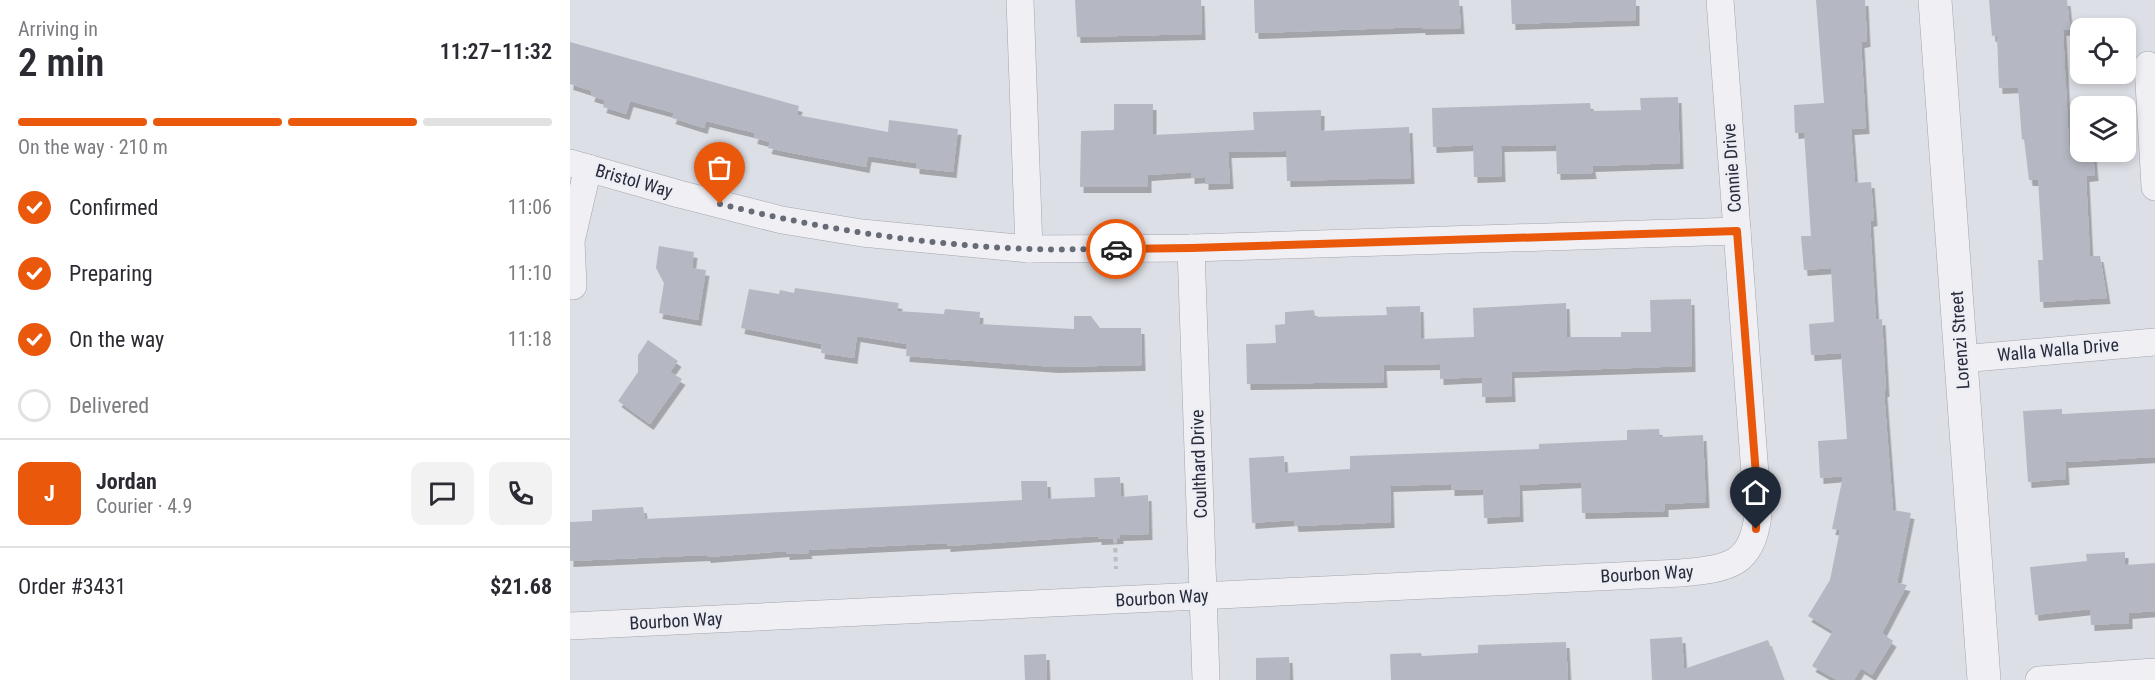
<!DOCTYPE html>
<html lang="en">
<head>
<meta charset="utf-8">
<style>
  :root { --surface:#fff; --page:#f2f2f3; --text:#2b2b33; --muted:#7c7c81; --line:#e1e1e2; --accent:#ea580c }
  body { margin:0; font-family:"Roboto Condensed",sans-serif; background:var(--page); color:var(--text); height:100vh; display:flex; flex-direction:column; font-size:22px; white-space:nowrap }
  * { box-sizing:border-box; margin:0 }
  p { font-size:20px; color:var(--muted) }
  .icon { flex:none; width:33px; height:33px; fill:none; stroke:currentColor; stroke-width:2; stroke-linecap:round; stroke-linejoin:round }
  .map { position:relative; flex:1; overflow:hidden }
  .panel { display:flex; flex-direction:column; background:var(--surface); width:570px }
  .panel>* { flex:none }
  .controls { position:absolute; left:1500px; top:18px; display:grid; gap:12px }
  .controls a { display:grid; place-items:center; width:66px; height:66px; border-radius:12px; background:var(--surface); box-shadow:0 3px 9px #0003; font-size:30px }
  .pin { position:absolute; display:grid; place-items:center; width:51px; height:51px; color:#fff; margin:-62px -26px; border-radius:50% 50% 50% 0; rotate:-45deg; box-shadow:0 0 6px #0007 }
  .pin .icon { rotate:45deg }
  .courier { position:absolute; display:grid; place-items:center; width:60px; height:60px; margin:-30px; border:4px solid #ea580c; border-radius:50%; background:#fff; color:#222; box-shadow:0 2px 8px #0007 }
  .head em { font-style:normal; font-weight:600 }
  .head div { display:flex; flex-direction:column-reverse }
  .head { display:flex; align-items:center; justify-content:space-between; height:102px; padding:0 18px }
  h1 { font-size:39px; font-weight:600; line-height:45px }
  .bar { display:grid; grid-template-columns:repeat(4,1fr); gap:9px 6px; align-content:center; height:72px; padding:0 18px }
  .bar i { height:8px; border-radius:4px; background:var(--line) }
  .bar .current { background:var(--accent) }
  .bar p { grid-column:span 4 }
  .line { display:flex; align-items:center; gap:15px; padding:0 18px; border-top:2px solid var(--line) }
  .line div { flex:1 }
  .round { display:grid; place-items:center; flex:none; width:63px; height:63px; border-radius:12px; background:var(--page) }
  ol { padding:0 18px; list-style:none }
  li { display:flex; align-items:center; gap:18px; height:66px }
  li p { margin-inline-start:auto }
  li .icon { padding:6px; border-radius:50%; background:var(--accent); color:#fff; stroke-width:4 }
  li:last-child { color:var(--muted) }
  li i { width:33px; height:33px; border:3px solid var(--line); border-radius:50% }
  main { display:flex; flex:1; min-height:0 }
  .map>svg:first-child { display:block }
</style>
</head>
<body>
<main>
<section class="panel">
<div class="head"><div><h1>2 min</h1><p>Arriving in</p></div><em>11:27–11:32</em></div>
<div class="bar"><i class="current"></i><i class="current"></i><i class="current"></i><i></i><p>On the way · 210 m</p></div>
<ol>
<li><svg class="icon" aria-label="check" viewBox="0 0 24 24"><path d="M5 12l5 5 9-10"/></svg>Confirmed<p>11:06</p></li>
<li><svg class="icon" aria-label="check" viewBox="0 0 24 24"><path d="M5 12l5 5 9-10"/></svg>Preparing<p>11:10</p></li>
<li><svg class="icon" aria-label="check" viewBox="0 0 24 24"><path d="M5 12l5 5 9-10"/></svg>On the way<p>11:18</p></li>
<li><i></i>Delivered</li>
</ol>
<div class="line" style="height:108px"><b class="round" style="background:var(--accent);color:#fff">J</b><div><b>Jordan</b><p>Courier · 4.9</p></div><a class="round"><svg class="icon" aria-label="chat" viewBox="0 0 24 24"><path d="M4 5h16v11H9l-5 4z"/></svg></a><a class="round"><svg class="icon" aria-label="phone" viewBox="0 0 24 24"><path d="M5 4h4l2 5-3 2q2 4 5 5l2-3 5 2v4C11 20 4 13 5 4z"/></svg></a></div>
<div class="line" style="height:78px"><div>Order #3431</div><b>$21.68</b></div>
</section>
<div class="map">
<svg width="1585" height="680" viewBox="0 0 1585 680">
  <defs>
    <filter id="shadow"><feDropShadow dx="3.5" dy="6" stdDeviation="0" flood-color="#0004"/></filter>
  </defs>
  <rect width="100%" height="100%" fill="#dddfe6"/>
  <g fill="#b5b7c2" filter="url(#shadow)">
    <path d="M505,0H631L632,34L507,37Z"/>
    <path d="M684,0H889L891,28L852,29V27L685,33Z"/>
    <path d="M941,0H1066V20L942,24Z"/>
    <path d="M1246,0H1295L1297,41L1291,42L1296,128L1281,129L1285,183L1301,182L1304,220L1300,221L1306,320L1312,319L1316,391H1314L1323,510L1341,513L1327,583L1337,585L1312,633L1323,641L1302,675L1291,668L1284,680H1267L1242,666L1263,631L1238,616L1260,580L1270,530L1262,529L1273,476L1250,478L1248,441L1277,439L1271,353L1241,355L1239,324L1264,322L1261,268L1234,270L1231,236H1241L1234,132L1225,133L1224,105L1254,103Z"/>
    <path d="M1419,0H1497L1500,29L1493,30L1499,146L1510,145V152H1523L1525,175L1516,176L1520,256H1530L1537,298L1470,302L1468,260H1473L1468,180H1459L1454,139L1452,140L1448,87L1429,88L1427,35L1422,36Z"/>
    <path d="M0,42L229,106L227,115L318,132L319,120L388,129L383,172L346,168V163L298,156L296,167L217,152L198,148L200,142L184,138L185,133L136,121L134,128L102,118L104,113L60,101L56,114L33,107L35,100L21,96L22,91L0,84Z"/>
    <path d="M1108,97L1110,163L1022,166L1023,173L987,174L986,145L931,146L932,176L904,177L903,145L863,147L862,108L1020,103L1021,111L1071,110L1070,98Z"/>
    <path d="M544,104H583V135L684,130L683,112L751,110V131L839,127L841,178L717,181L716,151L658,152L660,183L635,184V177L621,178V172L578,175V187H510L511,131L544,130Z"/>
    <path d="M89,246L124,252L122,268L136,270L128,320L89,313L94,283L86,268Z"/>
    <path d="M225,288L329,303L327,311L374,314L375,309L410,312L409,324L504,329V316H521L530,328H571L572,365L485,367L336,356L337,344L287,336L284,358L251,353L252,344L171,328L179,289L209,294L210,290L224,293Z"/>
    <path d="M1121,299L1122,366L941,372L942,396L912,397V377L870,379V364L813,365L814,382L677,384L676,344L706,343L705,325L715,324V312L744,310L745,317L817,315L816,307L850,306L851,339L904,337L903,308L996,303L997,337H1051V332H1081L1080,300Z"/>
    <path d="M78,340L108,361L100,372L112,379L80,424L48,401L68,372V355Z"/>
    <path d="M1492,409V414L1585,409V457L1495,462L1496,479L1458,482L1453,411Z"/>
    <path d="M1089,429L1090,437L1133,435L1136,502L1095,504V511L1012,513L1011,482L949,485L950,516L914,518L913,489L881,490V484L820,486L821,522L725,526L724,520L682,523L679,458L714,456L715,473L780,469V456L969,449V444L1057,440V430Z"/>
    <path d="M550,477L551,497L578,495L579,534L550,535V538L528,539V536L377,546V543L238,550L239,553L216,554V551L137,557V555L0,561V522L22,521V510L73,507L75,519L452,500L451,481H477L478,499L525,497L524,478Z"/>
    <path d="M1555,552V565L1585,563V611L1559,613V623L1521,625L1520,609L1465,615L1460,567L1517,561L1516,554Z"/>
    <path d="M1112,637L1114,669L1198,640L1213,680H1082L1080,639Z"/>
    <path d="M996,642L998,680H821L820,654L851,653L852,656L908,653V645Z"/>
    <path d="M476,654L477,680H455L454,655Z"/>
    <path d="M719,657L720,680H686V658Z"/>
  </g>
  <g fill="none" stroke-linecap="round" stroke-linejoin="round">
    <g stroke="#a3a5af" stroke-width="28">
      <g id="minor">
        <path d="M450,0L459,249"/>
        <path d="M1578,65L1585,187"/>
        <path d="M0,163L109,194L212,220L292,233L459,249L621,248L1167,231"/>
        <path d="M621,248L636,680"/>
        <path d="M3,286L1,241L18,168"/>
        <path d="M1391,359L1585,342"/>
        <path d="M0,626L1111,573C1157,568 1182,567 1188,515L1150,0"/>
        <path d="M1469,680L1585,672"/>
      </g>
    </g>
    <g stroke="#a3a5af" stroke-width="34">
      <path id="tertiary" d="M1365,0L1414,680"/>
    </g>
    <path stroke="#bcbdc4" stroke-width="4" stroke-dasharray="4.5 4.5" stroke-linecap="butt" d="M545,539L546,569"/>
    <use href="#minor" stroke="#f0f0f4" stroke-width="27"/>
    <use href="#tertiary" stroke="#f0f0f4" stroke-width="33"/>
  </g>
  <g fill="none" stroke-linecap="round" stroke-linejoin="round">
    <path stroke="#676a77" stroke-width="6" stroke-dasharray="0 10.8" d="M150,204C250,229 355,245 459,249C488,250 517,249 546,249"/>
    <path stroke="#ea580c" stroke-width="8" d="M546,249L621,248L1167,231L1187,488L1186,529"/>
  </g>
  <g text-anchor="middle" stroke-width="5" stroke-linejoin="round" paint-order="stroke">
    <g font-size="18" fill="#282b3b" stroke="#eceef4">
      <text transform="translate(1162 168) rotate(-94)" y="6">Connie Drive</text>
      <text transform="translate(64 181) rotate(16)" y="6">Bristol Way</text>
      <text transform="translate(1390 340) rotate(-94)" y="6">Lorenzi Street</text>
      <text transform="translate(1488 350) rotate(-5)" y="6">Walla Walla Drive</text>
      <text transform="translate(629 464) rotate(-92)" y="6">Coulthard Drive</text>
      <text transform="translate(1077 574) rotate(-3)" y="6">Bourbon Way</text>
      <text transform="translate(592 598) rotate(-3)" y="6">Bourbon Way</text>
      <text transform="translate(106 621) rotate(-3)" y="6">Bourbon Way</text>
    </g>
  </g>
</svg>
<div class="controls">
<a><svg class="icon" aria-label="locate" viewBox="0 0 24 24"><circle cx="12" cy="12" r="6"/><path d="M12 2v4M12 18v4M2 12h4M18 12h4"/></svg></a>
<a><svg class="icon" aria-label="layers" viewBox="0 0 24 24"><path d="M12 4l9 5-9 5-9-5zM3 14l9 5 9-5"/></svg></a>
</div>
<div class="pin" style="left:150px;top:204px;background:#ea580c"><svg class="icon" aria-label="bag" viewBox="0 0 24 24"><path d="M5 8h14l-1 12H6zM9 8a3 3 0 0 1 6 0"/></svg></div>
<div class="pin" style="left:1186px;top:529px;background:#1f2937"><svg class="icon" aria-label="home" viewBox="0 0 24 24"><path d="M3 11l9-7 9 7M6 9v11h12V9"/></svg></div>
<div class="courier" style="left:546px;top:249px"><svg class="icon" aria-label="car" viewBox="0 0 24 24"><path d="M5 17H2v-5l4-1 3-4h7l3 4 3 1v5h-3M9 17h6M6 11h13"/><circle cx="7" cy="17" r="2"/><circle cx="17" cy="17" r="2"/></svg></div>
</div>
</main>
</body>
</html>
